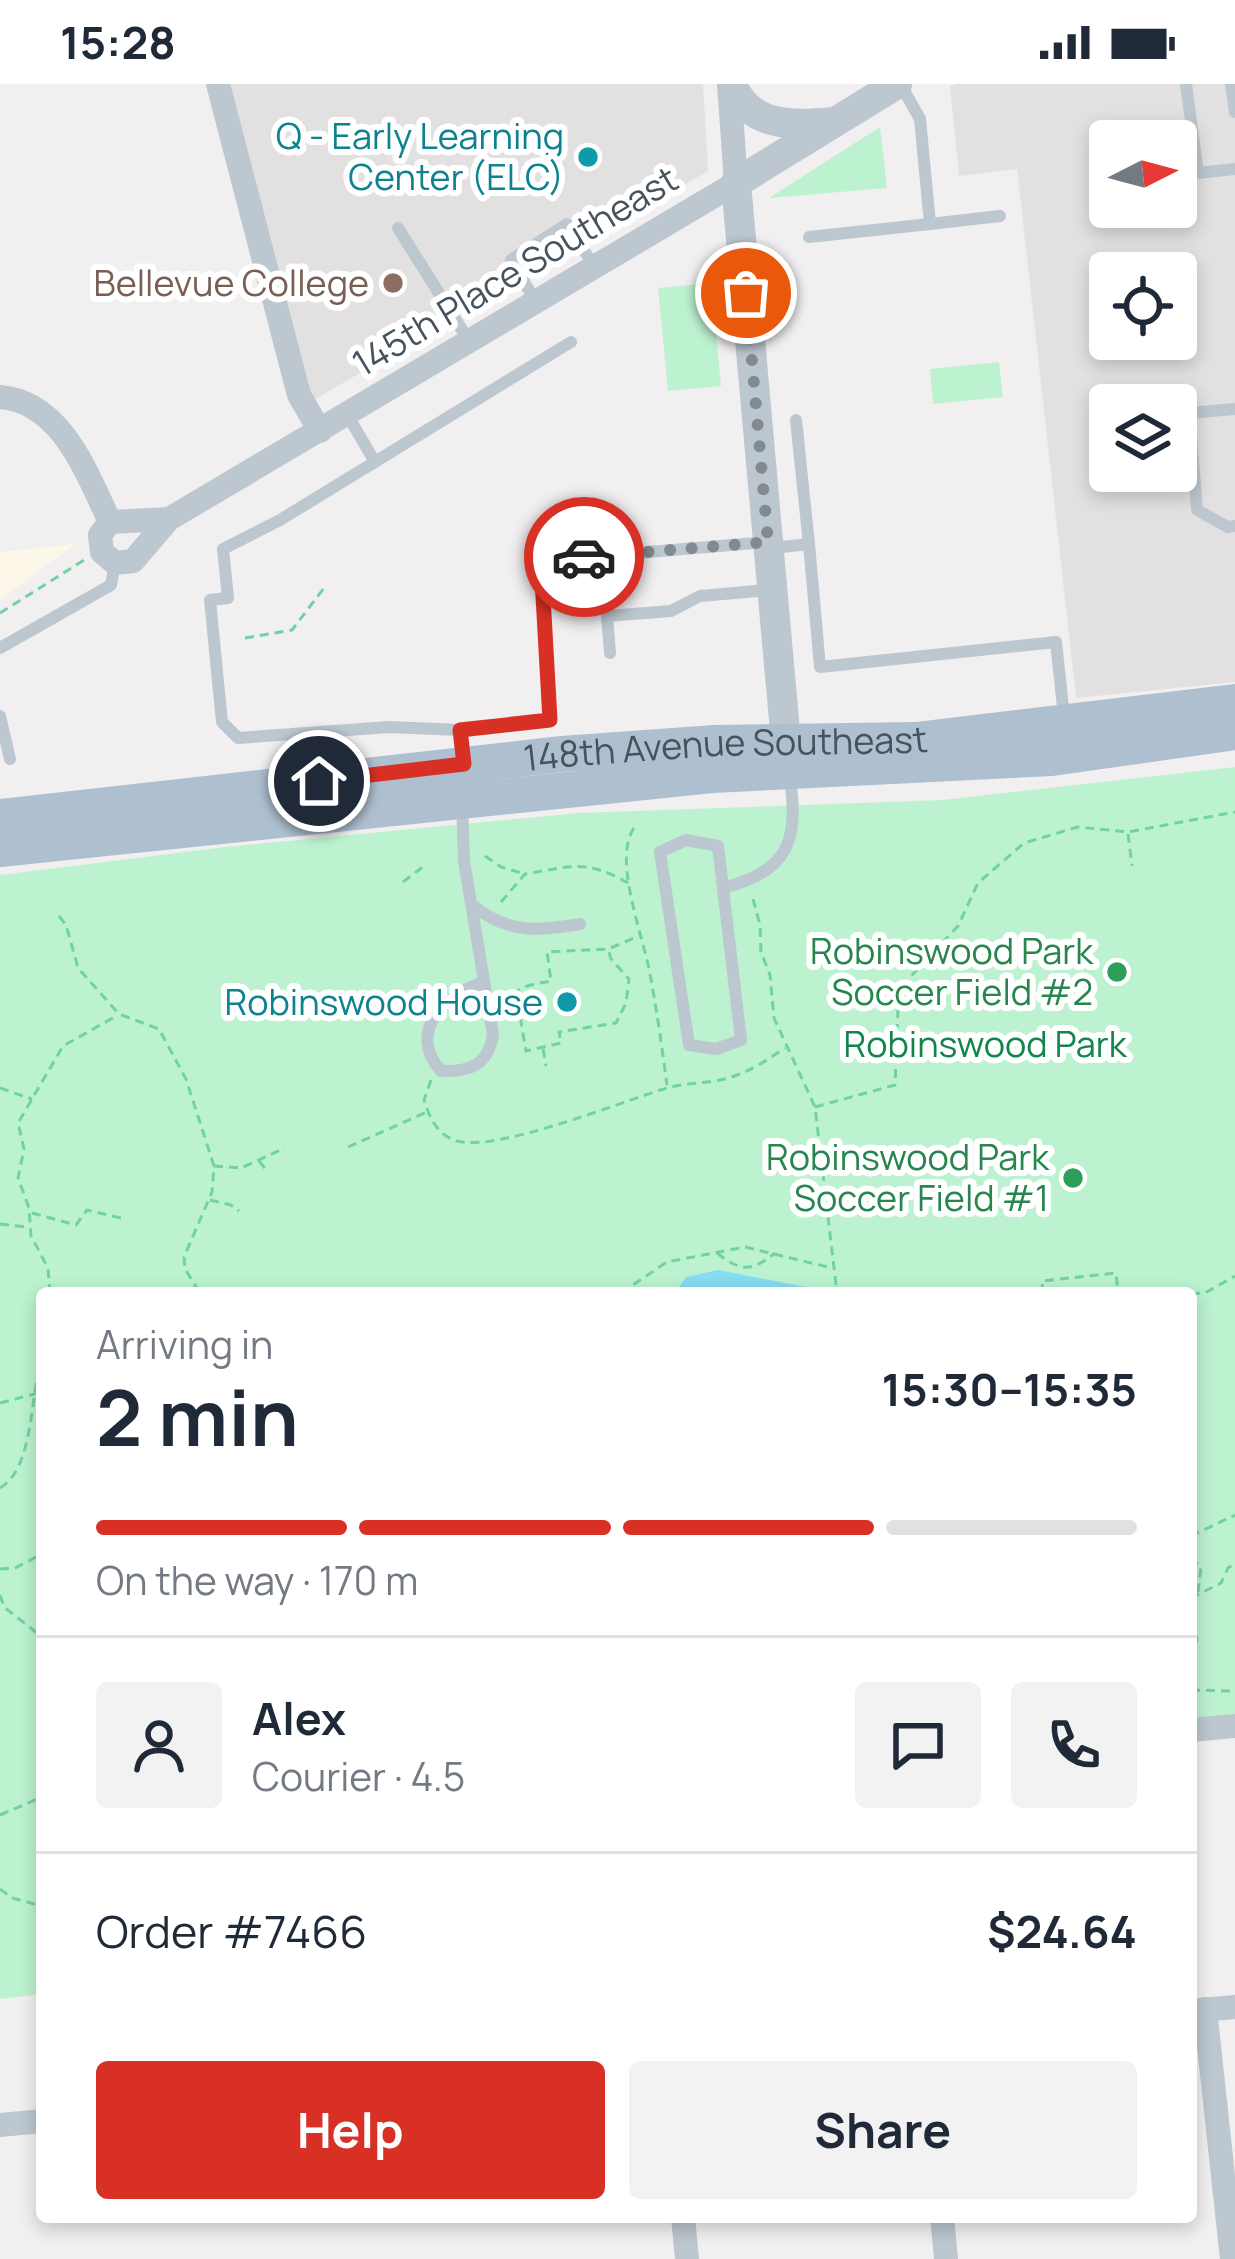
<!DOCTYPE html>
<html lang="en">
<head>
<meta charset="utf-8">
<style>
  :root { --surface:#fff; --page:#f2f2f3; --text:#1f2937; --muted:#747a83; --line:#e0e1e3; --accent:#d93025 }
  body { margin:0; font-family:Manrope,sans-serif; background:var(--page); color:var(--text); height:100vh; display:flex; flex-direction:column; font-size:45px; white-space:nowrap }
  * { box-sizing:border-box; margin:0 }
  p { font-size:39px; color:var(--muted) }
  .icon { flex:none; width:66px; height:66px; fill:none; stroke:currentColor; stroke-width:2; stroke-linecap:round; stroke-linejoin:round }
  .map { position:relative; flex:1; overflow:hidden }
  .side { position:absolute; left:36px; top:1203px; width:1161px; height:936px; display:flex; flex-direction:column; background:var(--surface); border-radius:12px; box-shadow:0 6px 18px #0003 }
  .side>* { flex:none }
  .needle { width:78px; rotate:84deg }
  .fabs { position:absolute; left:1089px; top:36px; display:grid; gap:24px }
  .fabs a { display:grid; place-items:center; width:108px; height:108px; border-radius:12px; background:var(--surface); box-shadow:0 6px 18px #0003; font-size:60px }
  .pin { position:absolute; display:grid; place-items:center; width:102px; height:102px; color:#fff; margin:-51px; border:6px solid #fff; border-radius:50%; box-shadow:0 3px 12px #0007 }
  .courier { position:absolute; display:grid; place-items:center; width:120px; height:120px; margin:-60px; border:9px solid #d93025; border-radius:50%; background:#fff; color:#222; box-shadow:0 3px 15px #0007 }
  .overview em { font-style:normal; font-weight:700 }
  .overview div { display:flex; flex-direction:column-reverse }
  .overview { display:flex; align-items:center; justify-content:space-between; height:204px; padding:0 60px }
  h1 { font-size:78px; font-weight:700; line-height:90px }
  .bar { display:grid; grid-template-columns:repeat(4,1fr); gap:18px 12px; align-content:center; height:144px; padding:0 60px }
  .bar i { height:15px; border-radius:9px; background:var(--line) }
  .bar .on { background:var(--accent) }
  .bar p { grid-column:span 4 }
  .line { display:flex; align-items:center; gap:30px; padding:0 60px; border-top:3px solid var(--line) }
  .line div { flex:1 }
  .round { display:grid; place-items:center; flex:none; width:126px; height:126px; border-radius:12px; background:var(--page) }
  .button { display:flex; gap:24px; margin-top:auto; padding:24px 60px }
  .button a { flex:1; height:138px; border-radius:12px; background:var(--accent); color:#fff; font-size:48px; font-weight:700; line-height:138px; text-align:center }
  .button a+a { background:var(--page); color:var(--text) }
  .status { display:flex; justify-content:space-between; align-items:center; height:84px; padding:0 60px; background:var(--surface); direction:ltr }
  .status svg { height:33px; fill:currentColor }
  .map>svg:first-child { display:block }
</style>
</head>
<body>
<div class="status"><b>15:28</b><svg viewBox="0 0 49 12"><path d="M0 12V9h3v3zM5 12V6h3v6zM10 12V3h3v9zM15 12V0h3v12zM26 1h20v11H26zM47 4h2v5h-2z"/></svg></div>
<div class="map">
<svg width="1235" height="2175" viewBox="0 0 1235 2175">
  <rect width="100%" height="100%" fill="#f2eff0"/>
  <path fill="#fdf7e9" d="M75,460L0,516V468Z"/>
  <g fill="#e3e0e1" fill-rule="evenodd">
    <path d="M218,0H703L708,87L305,321Z"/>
    <path d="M955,0H1235V598L1076,614L1017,85L959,92L950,3ZM1110,57H1176V123H1110ZM1110,189H1176V255H1110ZM1110,321H1176V387H1110Z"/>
  </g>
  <g fill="#bcf2d0">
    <path d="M880,43L887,104L769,114Z"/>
    <path d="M711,199L721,302L668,307L658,204Z"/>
    <path d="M999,278L1003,313L933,320L930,285Z"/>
    <path d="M1235,683V1633L1191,1637V1209H42V1910L0,1915V791L225,763L578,729L943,716Z"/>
  </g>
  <path fill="#86dcf1" d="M718,1186L821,1206L823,1209H675L686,1193Z"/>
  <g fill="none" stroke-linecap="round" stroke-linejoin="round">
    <g stroke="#72d2a2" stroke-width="3" stroke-dasharray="9 6" stroke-linecap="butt">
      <path d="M0,529L84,476"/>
      <path d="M245,554L292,546L324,504"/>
      <path d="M634,744C612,775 644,854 650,890C657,927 662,964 667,1001"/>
      <path d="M1128,750L1132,782"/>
      <path d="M485,772L501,783L525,790"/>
      <path d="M403,798L424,782"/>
      <path d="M753,815L760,841L761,868L770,891L774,934L815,1023L837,1209"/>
      <path d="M501,818L525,790C570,783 584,774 628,799"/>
      <path d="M59,832L66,841L78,884L119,930L159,945L186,995L214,1082L212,1108L184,1173L185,1185L200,1209"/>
      <path d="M511,926C508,901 532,901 551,897L547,868L608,865L639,852"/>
      <path d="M512,928L519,926L526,967L561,959L559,948L616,939L626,919L629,895L611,875L608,865"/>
      <path d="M543,965L546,982"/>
      <path d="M431,996L424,1016C429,1033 438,1052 457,1057C498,1068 620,1018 664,1005C687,997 713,1001 737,991C754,985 770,974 785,964"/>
      <path d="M0,1004L32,1015"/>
      <path d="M815,1023L895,1001L898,926L912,891L958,842L978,799L1024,759L1078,743L1128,748L1235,728"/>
      <path d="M348,1063L427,1028"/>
      <path d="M259,1077L268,1088"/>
      <path d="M214,1082L241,1084L285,1064"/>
      <path d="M210,1116L231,1121L239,1127"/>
      <path d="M32,1129L76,1141L87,1126L125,1135"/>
      <path d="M0,1140L27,1143"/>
      <path d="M717,1169C741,1188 751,1188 775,1169"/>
      <path d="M50,1209L48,1184L31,1152L29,1124L18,1094L24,1065L18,1039L63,962L118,931"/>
      <path d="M621,1209L667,1178L745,1163L832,1184"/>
      <path d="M1043,1209L1042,1197L1116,1189L1118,1209"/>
      <path d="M1191,1210L1205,1209L1235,1192"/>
      <path d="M0,1319L42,1308"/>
      <path d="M0,1404C35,1383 29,1311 42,1277"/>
      <path d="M1191,1452L1235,1431"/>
      <path d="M1191,1474L1201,1483L1198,1508"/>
      <path d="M0,1485L15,1484L42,1470"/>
      <path d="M0,1511L4,1523L42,1553"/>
      <path d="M1191,1514L1221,1499L1228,1484L1235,1479"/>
      <path d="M1191,1536L1197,1555L1191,1577"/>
      <path d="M1191,1606L1235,1607"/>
      <path d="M0,1731L42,1713"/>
      <path d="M0,1805L12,1814L42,1822"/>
    </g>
    <g stroke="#bcc7cf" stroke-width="12">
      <path d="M1186,0L1198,89L1235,85"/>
      <path d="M1231,0L1235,28"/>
      <path d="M901,1L920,35L930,140L1000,132"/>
      <path d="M398,144L469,257"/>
      <path d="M809,153L930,140"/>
      <path d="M536,218L511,176L567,140L594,182"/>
      <path d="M571,258L280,436L223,465L228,514L210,516L222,638L238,654L389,643L460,646L550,636L541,477L767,458"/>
      <path d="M1235,325L1189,329L1197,426L1228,443L1235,442"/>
      <path d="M348,332L375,378"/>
      <path d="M809,460L820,583L1056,558L1064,633"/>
      <path d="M773,464L809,460L796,336"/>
      <path d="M0,564L111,501L115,479"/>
      <path d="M610,569L607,532L671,527L700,512L768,506"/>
      <path d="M0,632L10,675"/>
      <path d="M462,719L464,777L493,951C488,981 470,988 441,987C406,948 445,910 484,898"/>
      <path d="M686,756L718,762L741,956L716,965L689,961L660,768Z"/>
      <path d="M723,804C788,787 799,758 790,694"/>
      <path d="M475,823C509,850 540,847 580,840"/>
    </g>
    <g stroke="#bcc7cf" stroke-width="24">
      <path d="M218,0L299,311L320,347"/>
      <path d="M0,313C62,318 87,390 110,438"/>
      <path d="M169,435L110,438L100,451L102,468L115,479L133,477L169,435L736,99L729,0"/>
      <path d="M1191,1646L1235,1642"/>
      <path d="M1205,1925L1232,2175"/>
      <path d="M1191,1927L1235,1923"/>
      <path d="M0,2041L42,2037"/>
      <path d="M683,2133L687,2175"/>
      <path d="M942,2133L946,2175"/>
    </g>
    <g stroke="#bcc7cf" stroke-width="30">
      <path d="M732,0C750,45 794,41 835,38"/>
      <path d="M788,681L736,99L897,0"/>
    </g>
    <g stroke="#aebfd0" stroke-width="36">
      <path id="s1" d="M0,733L562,670L715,659L916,656L1235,618"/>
      <path d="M0,765L712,691L1052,674L1235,648"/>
    </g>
  </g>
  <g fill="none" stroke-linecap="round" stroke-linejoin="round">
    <path stroke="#828a91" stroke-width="12" stroke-dasharray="0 21.6" d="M584,473L768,458L746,209"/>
    <path stroke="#d93025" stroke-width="15" d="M319,697L464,680L460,646L550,636L541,477L584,473"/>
  </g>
  <g fill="#0f9aa8" stroke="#fff" stroke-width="4.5">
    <circle cx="588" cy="73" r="12"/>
    <circle cx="567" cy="918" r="12"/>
  </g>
  <circle fill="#8d6e63" stroke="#fff" stroke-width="4.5" cx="393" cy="199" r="12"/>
  <g fill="#2e9e5b" stroke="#fff" stroke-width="4.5">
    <circle cx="1117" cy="888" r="12"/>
    <circle cx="1073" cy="1094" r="12"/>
  </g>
  <g text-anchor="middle" stroke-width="12" stroke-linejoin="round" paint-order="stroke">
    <g font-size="36" fill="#0d838f" stroke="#fff" text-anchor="end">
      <text x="564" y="65">Q - Early Learning<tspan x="564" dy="41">Center (ELC)</tspan></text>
      <text x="543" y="931">Robinswood House</text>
    </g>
    <g font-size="36" fill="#46535e" stroke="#fff">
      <text transform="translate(515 187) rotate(-31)" y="13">145th Place Southeast</text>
      <text dy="13" stroke="none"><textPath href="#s1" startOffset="729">148th Avenue Southeast</textPath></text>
    </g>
    <g font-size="36" fill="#785e54" stroke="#fff" text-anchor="end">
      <text x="369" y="212">Bellevue College</text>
    </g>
    <g font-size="36" fill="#27864d" stroke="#fff" text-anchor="end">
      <text x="1093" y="880">Robinswood Park<tspan x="1093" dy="41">Soccer Field #2</tspan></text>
      <text x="1049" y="1086">Robinswood Park<tspan x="1049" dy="41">Soccer Field #1</tspan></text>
    </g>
    <g font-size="36" fill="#12854a" stroke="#fff">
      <text x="985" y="973">Robinswood Park</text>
    </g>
  </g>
</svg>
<div class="fabs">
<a><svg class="needle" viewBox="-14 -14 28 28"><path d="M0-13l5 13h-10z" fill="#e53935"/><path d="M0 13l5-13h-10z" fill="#747a83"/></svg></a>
<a><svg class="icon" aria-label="locate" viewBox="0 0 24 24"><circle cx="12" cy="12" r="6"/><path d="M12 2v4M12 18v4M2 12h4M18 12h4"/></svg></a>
<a><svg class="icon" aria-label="layers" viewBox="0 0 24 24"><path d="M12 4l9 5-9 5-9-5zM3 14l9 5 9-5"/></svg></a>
</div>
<div class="pin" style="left:746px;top:209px;background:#ea580c"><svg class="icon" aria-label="bag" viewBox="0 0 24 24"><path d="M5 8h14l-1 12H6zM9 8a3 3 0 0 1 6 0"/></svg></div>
<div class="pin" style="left:319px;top:697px;background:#1f2937"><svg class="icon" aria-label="home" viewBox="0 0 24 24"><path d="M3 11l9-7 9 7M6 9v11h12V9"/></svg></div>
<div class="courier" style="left:584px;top:473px"><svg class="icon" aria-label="car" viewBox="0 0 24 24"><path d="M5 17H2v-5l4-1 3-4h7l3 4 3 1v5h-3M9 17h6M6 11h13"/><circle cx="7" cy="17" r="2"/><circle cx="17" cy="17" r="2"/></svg></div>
<section class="side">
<div class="overview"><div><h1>2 min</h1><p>Arriving in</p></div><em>15:30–15:35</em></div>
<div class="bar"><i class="on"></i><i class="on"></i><i class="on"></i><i></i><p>On the way · 170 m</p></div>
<div class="line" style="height:216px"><a class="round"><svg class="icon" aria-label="person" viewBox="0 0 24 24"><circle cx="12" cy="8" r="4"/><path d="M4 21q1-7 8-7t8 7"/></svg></a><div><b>Alex</b><p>Courier · 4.5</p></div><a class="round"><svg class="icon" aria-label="chat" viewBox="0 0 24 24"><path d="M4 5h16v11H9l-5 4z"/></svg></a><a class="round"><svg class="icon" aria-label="phone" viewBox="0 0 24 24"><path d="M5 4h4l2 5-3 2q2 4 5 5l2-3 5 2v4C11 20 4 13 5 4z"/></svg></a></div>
<div class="line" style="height:156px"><div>Order #7466</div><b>$24.64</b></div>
<div class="button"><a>Help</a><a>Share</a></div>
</section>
</div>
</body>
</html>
